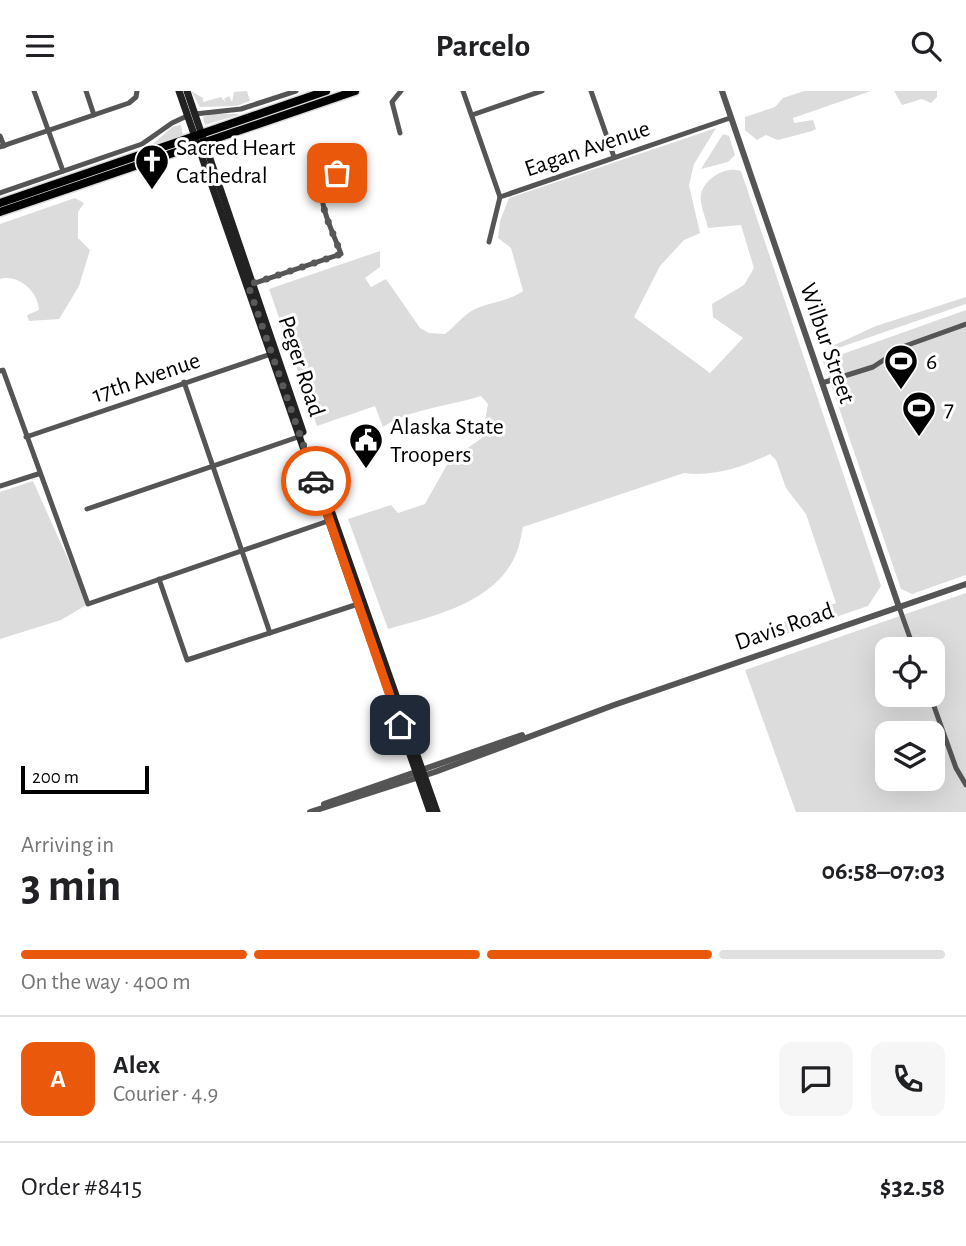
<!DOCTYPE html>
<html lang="en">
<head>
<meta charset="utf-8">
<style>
  :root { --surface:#fff; --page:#f6f6f6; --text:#202124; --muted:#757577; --line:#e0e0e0; --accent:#ea580c }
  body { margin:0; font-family:"Alegreya Sans",sans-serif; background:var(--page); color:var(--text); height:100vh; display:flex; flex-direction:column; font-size:26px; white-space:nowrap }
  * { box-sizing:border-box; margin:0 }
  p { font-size:23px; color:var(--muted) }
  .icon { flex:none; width:38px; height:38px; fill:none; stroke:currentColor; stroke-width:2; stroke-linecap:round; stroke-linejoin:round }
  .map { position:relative; height:721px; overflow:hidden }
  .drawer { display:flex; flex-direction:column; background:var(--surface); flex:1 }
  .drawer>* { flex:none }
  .fabs { position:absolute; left:875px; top:546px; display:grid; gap:14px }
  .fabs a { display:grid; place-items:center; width:70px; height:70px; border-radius:14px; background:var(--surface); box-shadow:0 7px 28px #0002; font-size:35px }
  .scale { position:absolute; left:21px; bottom:18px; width:128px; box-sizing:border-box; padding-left:7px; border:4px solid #000; border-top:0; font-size:19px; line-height:24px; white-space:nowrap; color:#000; -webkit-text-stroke:5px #fff; paint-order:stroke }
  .pin { position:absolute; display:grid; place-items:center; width:60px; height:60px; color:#fff; margin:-30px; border-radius:14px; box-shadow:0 4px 10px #0006 }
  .courier { position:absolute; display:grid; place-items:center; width:70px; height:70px; margin:-35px; border:5px solid #ea580c; border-radius:50%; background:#fff; color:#222; box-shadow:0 2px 9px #0007 }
  .summary em { font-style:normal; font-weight:600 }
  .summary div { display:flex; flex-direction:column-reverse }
  .summary { display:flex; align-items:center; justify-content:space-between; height:119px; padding:0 21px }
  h1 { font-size:46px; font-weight:600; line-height:52px }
  .bar { display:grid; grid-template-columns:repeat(4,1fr); gap:10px 7px; align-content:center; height:84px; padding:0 21px }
  .bar i { height:9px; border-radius:5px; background:var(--line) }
  .bar .selected { background:var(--accent) }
  .bar p { grid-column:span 4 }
  .line { display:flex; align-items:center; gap:18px; padding:0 21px; border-top:2px solid var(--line) }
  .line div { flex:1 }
  .round { display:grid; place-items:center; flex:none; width:74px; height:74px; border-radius:14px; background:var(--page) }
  header { display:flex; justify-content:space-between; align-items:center; height:91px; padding:0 21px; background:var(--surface); font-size:32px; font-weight:600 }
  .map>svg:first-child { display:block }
</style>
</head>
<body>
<header><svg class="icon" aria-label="menu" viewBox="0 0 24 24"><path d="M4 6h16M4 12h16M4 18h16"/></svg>Parcelo<svg class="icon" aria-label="search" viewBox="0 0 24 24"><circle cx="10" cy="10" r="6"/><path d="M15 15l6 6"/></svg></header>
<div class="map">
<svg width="966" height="721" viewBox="0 0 966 721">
  <rect width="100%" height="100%" fill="#fff"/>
  <g fill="#dcdcdc" fill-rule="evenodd">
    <path d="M191,0L203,7V11L221,6L226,12L224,8L229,5L232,11L234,1L247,0L250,10L236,15L200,16Z"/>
    <path d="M804,0H871L793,27L794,32L813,29L816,38L812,40L778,49L766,44L757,49L745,39V26L775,16L783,7Z"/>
    <path d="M894,0H937V6L931,12L922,8L902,14Z"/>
    <path d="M212,23H238V24L205,34L203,26Z"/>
    <path d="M181,34L183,44L152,54L172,36Z"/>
    <path d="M716,37L694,73L689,94L700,142L684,149L660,175L634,226L710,282L743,247L713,226L712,213L744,194L754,177L741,134L708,137C706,127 699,113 701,103C705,87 726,75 741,80L881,495L868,515L751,555L776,534L836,512L806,423L786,397L776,369L770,363C743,376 714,386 684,382L523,436C521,444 520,454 516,463C496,512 433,525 388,538L348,428L391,414L398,422L425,413L449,370L482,347L488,313L481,305C450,315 409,318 383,336L375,315L317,335L269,198L380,160V176L365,187L371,196L386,188L420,237L429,242L445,243C457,234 465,221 480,216C497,210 508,210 523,200L511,157L498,147L500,130L509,107Z"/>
    <path d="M723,43L729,45L735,64L728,71L701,78Z"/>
    <path d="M75,107L84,112L78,121V147L90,159L79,195L59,228L29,230L27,224L39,219C38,200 18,183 0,188V133Z"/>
    <path d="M966,206V213L838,257H828L876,235Z"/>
    <path d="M966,219V484L912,503L901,498L823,270Z"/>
    <path d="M33,390L88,513L61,529L0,548V401Z"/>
    <path d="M966,502V721H796L745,579ZM887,558H933V604H887ZM887,642H933V688H887Z"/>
  </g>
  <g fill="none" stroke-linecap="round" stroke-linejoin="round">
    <g stroke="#dbdbdb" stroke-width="11">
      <g id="primary">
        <path d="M0,112L326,0"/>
        <path d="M0,121L355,0"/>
      </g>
    </g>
    <g stroke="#555" stroke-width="5">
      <path d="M34,0L63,80"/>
      <path d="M86,0L94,24"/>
      <path d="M463,0L500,106"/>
      <path d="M591,0L614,66"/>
      <path d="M195,23L241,18L296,0"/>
      <path d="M472,24L542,0"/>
      <path d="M400,42L392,11L401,0"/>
      <path d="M0,45L4,55"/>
      <path d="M0,56L129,12L136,6L137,0"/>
      <path d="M0,102L142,53L172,32L187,25"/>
      <path d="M489,151L500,106L730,27"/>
      <path d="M249,194L341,163C333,140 312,104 327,83L344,85"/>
      <path d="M0,280L3,279L88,513L331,429"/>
      <path d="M184,291L270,542"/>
      <path d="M822,292L873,276L905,255L966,233"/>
      <path d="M26,346L271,263"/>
      <path d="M0,395L38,383"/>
      <path d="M87,418L301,345"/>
      <path d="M159,488L187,569L358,513"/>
      <path d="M899,516L914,558"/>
      <path d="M930,604L956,677L966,694"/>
    </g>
    <g stroke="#555" stroke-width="6">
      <path d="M722,0L899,516"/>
      <path d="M324,713L522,644"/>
      <path d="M310,721L435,681L614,614L966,493"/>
    </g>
    <g stroke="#222" stroke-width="7">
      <path d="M179,0L430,721"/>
      <path d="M187,0L303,341"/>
      <path d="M312,365L437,721"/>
    </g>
    <use href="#primary" stroke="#000" stroke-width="8"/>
  </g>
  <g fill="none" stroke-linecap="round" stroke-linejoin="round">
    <path stroke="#595959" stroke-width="7" stroke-dasharray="0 12.6" d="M316,390L248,194L341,163C333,140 312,104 327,83L337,82"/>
    <path stroke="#ea580c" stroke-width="9" d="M316,390L400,634"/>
  </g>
  <defs>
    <g id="church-pin" transform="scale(1.75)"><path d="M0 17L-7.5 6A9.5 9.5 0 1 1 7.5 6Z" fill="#000" stroke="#fff"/><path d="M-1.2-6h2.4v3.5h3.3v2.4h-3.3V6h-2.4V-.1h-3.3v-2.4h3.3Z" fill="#fff"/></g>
    <g id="stadium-pin" transform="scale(1.75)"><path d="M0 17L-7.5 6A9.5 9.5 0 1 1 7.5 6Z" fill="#000" stroke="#fff"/><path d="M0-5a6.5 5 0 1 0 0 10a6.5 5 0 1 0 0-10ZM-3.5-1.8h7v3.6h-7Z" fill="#fff"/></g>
    <g id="civic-pin" transform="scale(1.75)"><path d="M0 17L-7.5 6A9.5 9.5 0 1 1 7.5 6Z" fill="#000" stroke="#fff"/><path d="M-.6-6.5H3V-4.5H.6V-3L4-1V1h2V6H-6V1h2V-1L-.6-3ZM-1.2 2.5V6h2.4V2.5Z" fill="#fff"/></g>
  </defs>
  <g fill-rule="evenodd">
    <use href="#church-pin" x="152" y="70"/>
    <use href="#stadium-pin" x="901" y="270"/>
    <use href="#stadium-pin" x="919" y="317"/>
    <use href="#civic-pin" x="366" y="349"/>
  </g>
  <g text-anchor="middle" stroke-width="6" stroke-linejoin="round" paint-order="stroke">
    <g font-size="24" fill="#000" stroke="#fff" text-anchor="start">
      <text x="176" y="64">Sacred Heart<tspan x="176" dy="28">Cathedral</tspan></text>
      <text x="926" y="278">6</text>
      <text x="944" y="325">7</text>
      <text x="390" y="343">Alaska State<tspan x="390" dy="28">Troopers</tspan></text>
    </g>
    <g font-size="24" fill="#000" stroke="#fff">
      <text transform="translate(587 57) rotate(-19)" y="8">Eagan Avenue</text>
      <text transform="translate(828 252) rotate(71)" y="8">Wilbur Street</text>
      <text transform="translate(302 275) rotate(72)" y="8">Peger Road</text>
      <text transform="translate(146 286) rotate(-19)" y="8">17th Avenue</text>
      <text transform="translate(784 535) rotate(-19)" y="8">Davis Road</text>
    </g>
  </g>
</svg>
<div class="fabs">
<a><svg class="icon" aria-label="locate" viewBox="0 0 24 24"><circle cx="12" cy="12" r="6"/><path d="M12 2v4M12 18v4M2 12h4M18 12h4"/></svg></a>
<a><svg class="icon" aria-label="layers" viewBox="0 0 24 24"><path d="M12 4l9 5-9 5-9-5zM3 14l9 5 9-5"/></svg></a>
</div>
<div class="scale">200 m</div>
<div class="pin" style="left:337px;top:82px;background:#ea580c"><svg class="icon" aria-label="bag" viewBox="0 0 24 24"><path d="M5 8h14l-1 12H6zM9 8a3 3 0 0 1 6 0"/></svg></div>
<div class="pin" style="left:400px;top:634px;background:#1f2937"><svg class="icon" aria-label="home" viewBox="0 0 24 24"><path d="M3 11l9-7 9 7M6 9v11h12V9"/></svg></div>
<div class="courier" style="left:316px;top:390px"><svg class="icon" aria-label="car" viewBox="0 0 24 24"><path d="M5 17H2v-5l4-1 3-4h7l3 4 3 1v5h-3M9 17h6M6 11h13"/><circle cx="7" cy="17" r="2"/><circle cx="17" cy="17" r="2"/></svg></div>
</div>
<section class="drawer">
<div class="summary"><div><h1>3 min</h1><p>Arriving in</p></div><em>06:58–07:03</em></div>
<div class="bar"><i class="selected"></i><i class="selected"></i><i class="selected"></i><i></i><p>On the way · 400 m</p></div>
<div class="line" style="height:126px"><b class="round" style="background:var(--accent);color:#fff">A</b><div><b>Alex</b><p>Courier · 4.9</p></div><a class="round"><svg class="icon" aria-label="chat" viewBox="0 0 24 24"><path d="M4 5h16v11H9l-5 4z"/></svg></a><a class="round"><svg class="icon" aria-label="phone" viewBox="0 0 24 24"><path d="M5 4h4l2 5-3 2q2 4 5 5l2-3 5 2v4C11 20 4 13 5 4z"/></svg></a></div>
<div class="line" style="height:91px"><div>Order #8415</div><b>$32.58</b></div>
</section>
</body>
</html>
